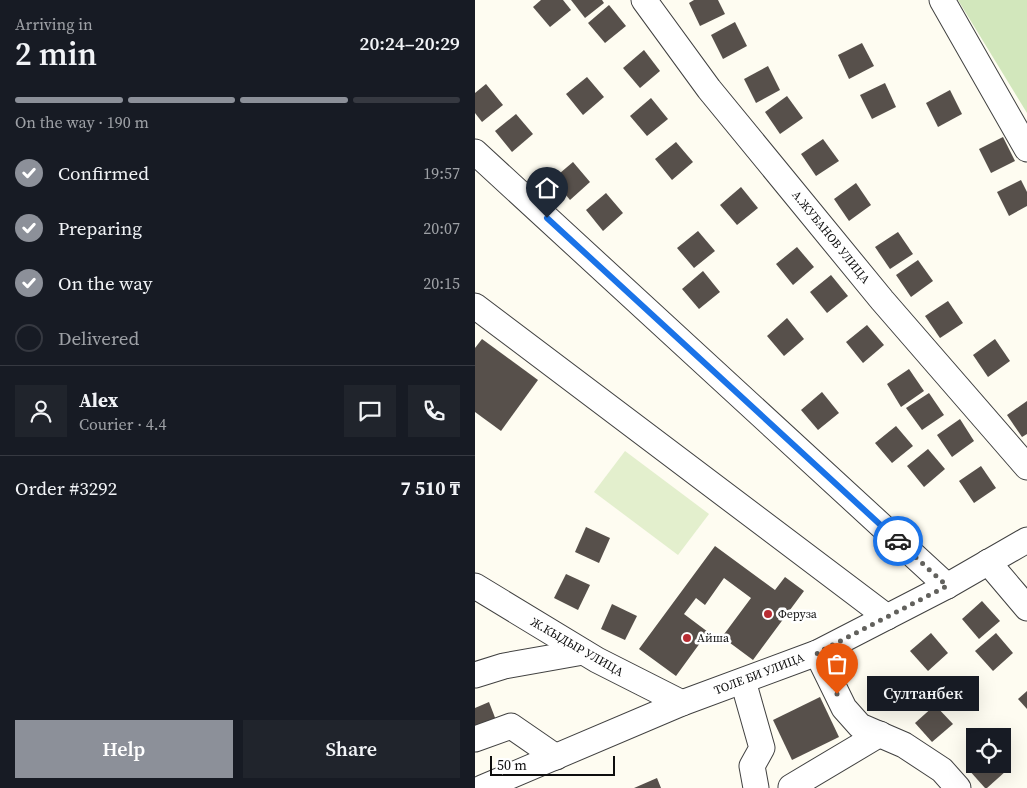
<!DOCTYPE html>
<html lang="en">
<head>
<meta charset="utf-8">
<style>
  :root { --surface:#171b24; --page:#20242c; --text:#f1f3f6; --muted:#9ea1a6; --line:#363941; --accent:#8c9099 }
  body { margin:0; font-family:"Source Serif 4",serif; background:var(--page); color:var(--text); height:100vh; display:flex; flex-direction:column; font-size:19px; white-space:nowrap }
  * { box-sizing:border-box; margin:0 }
  p { font-size:16px; color:var(--muted) }
  .icon { flex:none; width:28px; height:28px; fill:none; stroke:currentColor; stroke-width:2; stroke-linecap:round; stroke-linejoin:round }
  .map { position:relative; flex:1; overflow:hidden }
  .side { display:flex; flex-direction:column; background:var(--surface); width:475px }
  .side>* { flex:none }
  .controls { position:absolute; left:491px; top:728px; display:grid; gap:10px }
  .controls a { display:grid; place-items:center; width:45px; height:45px; border-radius:0px; background:var(--surface); box-shadow:0 5px 20px #0002; font-size:25px }
  .scale { position:absolute; left:15px; bottom:12px; width:125px; box-sizing:border-box; padding-left:5px; border:2px solid #0e0e0e; border-top:0; font-size:14px; line-height:18px; white-space:nowrap; color:#0e0e0e; -webkit-text-stroke:4px #fff; paint-order:stroke }
  .pin { position:absolute; display:grid; place-items:center; width:42px; height:42px; color:#fff; margin:-51px -21px; border-radius:50% 50% 50% 0; rotate:-45deg; box-shadow:0 0 5px #0007 }
  .pin .icon { rotate:45deg }
  .courier { position:absolute; display:grid; place-items:center; width:50px; height:50px; margin:-25px; border:4px solid #1a73e8; border-radius:50%; background:#fff; color:#222; box-shadow:0 1px 6px #0007 }
  .bubble { position:absolute; height:35px; border-radius:0px; background:var(--surface); box-shadow:0 5px 20px #0002; font-size:16px; font-weight:600; line-height:35px; text-align:center }
  .summary em { font-style:normal; font-weight:600 }
  .summary div { display:flex; flex-direction:column-reverse }
  .summary { display:flex; align-items:center; justify-content:space-between; height:85px; padding:0 15px }
  h1 { font-size:32px; font-weight:600; line-height:38px }
  .bar { display:grid; grid-template-columns:repeat(4,1fr); gap:8px 5px; align-content:center; height:60px; padding:0 15px }
  .bar i { height:6px; border-radius:4px; background:var(--line) }
  .bar .on { background:var(--accent) }
  .bar p { grid-column:span 4 }
  .line { display:flex; align-items:center; gap:12px; padding:0 15px; border-top:1px solid var(--line) }
  .line div { flex:1 }
  .round { display:grid; place-items:center; flex:none; width:52px; height:52px; border-radius:0px; background:var(--page) }
  ol { padding:0 15px; list-style:none }
  li { display:flex; align-items:center; gap:15px; height:55px }
  li p { margin-inline-start:auto }
  li .icon { padding:5px; border-radius:50%; background:var(--accent); color:#fff; stroke-width:4 }
  li:last-child { color:var(--muted) }
  li i { width:28px; height:28px; border:2px solid var(--line); border-radius:50% }
  .primary-button { display:flex; gap:10px; margin-top:auto; padding:10px 15px }
  .primary-button a { flex:1; height:58px; border-radius:0px; background:var(--accent); color:#fff; font-size:20px; font-weight:600; line-height:58px; text-align:center }
  .primary-button a+a { background:var(--page); color:var(--text) }
  main { display:flex; flex:1; min-height:0 }
  .map>svg:first-child { display:block }
</style>
</head>
<body>
<main>
<section class="side">
<div class="summary"><div><h1>2 min</h1><p>Arriving in</p></div><em>20:24–20:29</em></div>
<div class="bar"><i class="on"></i><i class="on"></i><i class="on"></i><i></i><p>On the way · 190 m</p></div>
<ol>
<li><svg class="icon" aria-label="check" viewBox="0 0 24 24"><path d="M5 12l5 5 9-10"/></svg>Confirmed<p>19:57</p></li>
<li><svg class="icon" aria-label="check" viewBox="0 0 24 24"><path d="M5 12l5 5 9-10"/></svg>Preparing<p>20:07</p></li>
<li><svg class="icon" aria-label="check" viewBox="0 0 24 24"><path d="M5 12l5 5 9-10"/></svg>On the way<p>20:15</p></li>
<li><i></i>Delivered</li>
</ol>
<div class="line" style="height:90px"><a class="round"><svg class="icon" aria-label="person" viewBox="0 0 24 24"><circle cx="12" cy="8" r="4"/><path d="M4 21q1-7 8-7t8 7"/></svg></a><div><b>Alex</b><p>Courier · 4.4</p></div><a class="round"><svg class="icon" aria-label="chat" viewBox="0 0 24 24"><path d="M4 5h16v11H9l-5 4z"/></svg></a><a class="round"><svg class="icon" aria-label="phone" viewBox="0 0 24 24"><path d="M5 4h4l2 5-3 2q2 4 5 5l2-3 5 2v4C11 20 4 13 5 4z"/></svg></a></div>
<div class="line" style="height:65px"><div>Order #3292</div><b>7 510 ₸</b></div>
<div class="primary-button"><a>Help</a><a>Share</a></div>
</section>
<div class="map">
<svg width="552" height="788" viewBox="0 0 552 788">
  <rect width="100%" height="100%" fill="#fefcf1"/>
  <path fill="#d2e7bc" d="M483,0H552V113Z"/>
  <path fill="#e3efcd" d="M150,451L234,514L203,555L119,492Z"/>
  <g fill="#57504b">
    <path d="M66,0H88L96,10L75,27L58,7Z"/>
    <path d="M96,0H127L129,3L110,18Z"/>
    <path d="M219,0H243L250,14L225,26L214,3Z"/>
    <path d="M134,5L151,26L130,43L113,23Z"/>
    <path d="M260,22L272,46L248,59L236,35Z"/>
    <path d="M387,43L399,66L374,79L363,55Z"/>
    <path d="M169,50L185,71L165,88L148,68Z"/>
    <path d="M293,66L305,90L281,103L269,79Z"/>
    <path d="M112,77L129,97L108,115L91,94Z"/>
    <path d="M410,83L421,107L397,119L385,95Z"/>
    <path d="M11,84L28,105L7,122L0,113V93Z"/>
    <path d="M475,90L487,114L463,127L451,103Z"/>
    <path d="M312,96L328,118L305,134L290,112Z"/>
    <path d="M176,98L193,119L172,136L155,116Z"/>
    <path d="M41,114L58,134L37,152L20,131Z"/>
    <path d="M528,137L540,161L516,173L504,149Z"/>
    <path d="M348,139L364,161L341,176L326,154Z"/>
    <path d="M201,142L218,162L197,180L180,159Z"/>
    <path d="M98,162L115,182L95,200L78,179Z"/>
    <path d="M546,180L552,192V206L534,216L522,192Z"/>
    <path d="M381,183L396,205L374,221L359,199Z"/>
    <path d="M266,187L283,208L262,225L245,205Z"/>
    <path d="M131,193L148,213L128,231L111,210Z"/>
    <path d="M223,231L240,251L219,268L202,248Z"/>
    <path d="M423,232L438,254L415,269L400,247Z"/>
    <path d="M322,247L339,267L318,285L301,264Z"/>
    <path d="M443,260L458,281L436,297L421,275Z"/>
    <path d="M228,271L245,292L224,309L207,289Z"/>
    <path d="M356,275L373,296L352,313L335,292Z"/>
    <path d="M473,301L488,323L465,338L450,316Z"/>
    <path d="M312,318L329,339L309,356L292,336Z"/>
    <path d="M392,325L409,345L388,363L371,342Z"/>
    <path d="M7,339L63,380L26,431L0,412V348Z"/>
    <path d="M520,339L535,361L513,377L498,355Z"/>
    <path d="M434,369L449,391L426,407L412,384Z"/>
    <path d="M347,392L364,413L343,430L326,410Z"/>
    <path d="M454,393L469,415L447,430L431,408Z"/>
    <path d="M552,401V434L547,437L532,415Z"/>
    <path d="M485,419L499,441L477,457L462,435Z"/>
    <path d="M421,426L438,446L417,463L400,443Z"/>
    <path d="M453,449L470,469L449,487L432,466Z"/>
    <path d="M506,466L521,488L499,503L484,481Z"/>
    <path d="M111,527L135,538L124,563L100,552Z"/>
    <path d="M240,546L300,590L310,577L329,591L278,660L247,637L276,598L249,578L230,605L221,598L209,614L233,632L201,676L164,649Z"/>
    <path d="M91,574L115,585L103,610L79,598Z"/>
    <path d="M507,601L525,621L504,639L487,619Z"/>
    <path d="M137,604L162,616L150,640L126,629Z"/>
    <path d="M456,633L473,653L453,671L435,651Z"/>
    <path d="M521,633L538,653L518,671L500,651Z"/>
    <path d="M552,691V709L543,699Z"/>
    <path d="M345,697L364,737L317,760L298,720Z"/>
    <path d="M14,702L24,728L0,737V708Z"/>
    <path d="M460,705L478,724L457,742L440,723Z"/>
    <path d="M499,764H525L531,771L512,788H510L493,769Z"/>
    <path d="M182,778L186,788H159Z"/>
  </g>
  <g fill="none" stroke-linecap="round" stroke-linejoin="round">
    <g stroke="#414141" stroke-width="27">
      <g id="minor">
        <path d="M169,0L234,89L407,300L552,467"/>
        <path d="M467,0L552,149"/>
        <path d="M0,152L472,586"/>
        <path d="M0,306L412,617"/>
        <path d="M513,562L552,608"/>
        <path d="M0,586L122,660L207,703"/>
        <path d="M342,653L369,708L385,726L429,745L467,770L483,788"/>
        <path d="M0,675L29,666L108,652"/>
        <path d="M268,681L287,748L277,766L281,788"/>
        <path d="M0,739L36,726L81,757"/>
        <path d="M316,787L405,734"/>
        <path d="M7,788L207,703L342,653L472,586L552,540"/>
      </g>
    </g>
    <use href="#minor" stroke="#fff" stroke-width="25"/>
  </g>
  <g fill="none" stroke-linecap="round" stroke-linejoin="round">
    <path stroke="#62615d" stroke-width="5" stroke-dasharray="0 9" d="M362,694L342,653L472,586L423,541"/>
    <path stroke="#1a73e8" stroke-width="6" d="M72,218L423,541"/>
  </g>
  <g fill="#b82d33" stroke="#fff" stroke-width="2">
    <circle cx="293" cy="614" r="5"/>
    <circle cx="212" cy="638" r="5"/>
  </g>
  <g text-anchor="middle" stroke-width="5" stroke-linejoin="round" paint-order="stroke">
    <g font-size="12" fill="#0e0e0e" stroke="#fff">
      <text transform="translate(356 237) rotate(51)" y="4">А.ЖУБАНОВ УЛИЦА</text>
      <text transform="translate(102 647) rotate(30)" y="4">Ж.КЫДЫР УЛИЦА</text>
      <text transform="translate(284 674) rotate(-21)" y="4">ТОЛЕ БИ УЛИЦА</text>
    </g>
    <g font-size="12" fill="#0e0e0e" stroke="#fff" text-anchor="start">
      <text x="303" y="618">Феруза</text>
      <text x="222" y="642">Айша</text>
    </g>
  </g>
</svg>
<div class="controls">
<a><svg class="icon" aria-label="locate" viewBox="0 0 24 24"><circle cx="12" cy="12" r="6"/><path d="M12 2v4M12 18v4M2 12h4M18 12h4"/></svg></a>
</div>
<div class="scale">50 m</div>
<div class="pin" style="left:362px;top:694px;background:#ea580c"><svg class="icon" aria-label="bag" viewBox="0 0 24 24"><path d="M5 8h14l-1 12H6zM9 8a3 3 0 0 1 6 0"/></svg></div>
<div class="pin" style="left:72px;top:218px;background:#1f2937"><svg class="icon" aria-label="home" viewBox="0 0 24 24"><path d="M3 11l9-7 9 7M6 9v11h12V9"/></svg></div>
<div class="courier" style="left:423px;top:541px"><svg class="icon" aria-label="car" viewBox="0 0 24 24"><path d="M5 17H2v-5l4-1 3-4h7l3 4 3 1v5h-3M9 17h6M6 11h13"/><circle cx="7" cy="17" r="2"/><circle cx="17" cy="17" r="2"/></svg></div>
<div class="bubble" style="left:392px;top:676px;width:112px">Султанбек</div>
</div>
</main>
</body>
</html>
